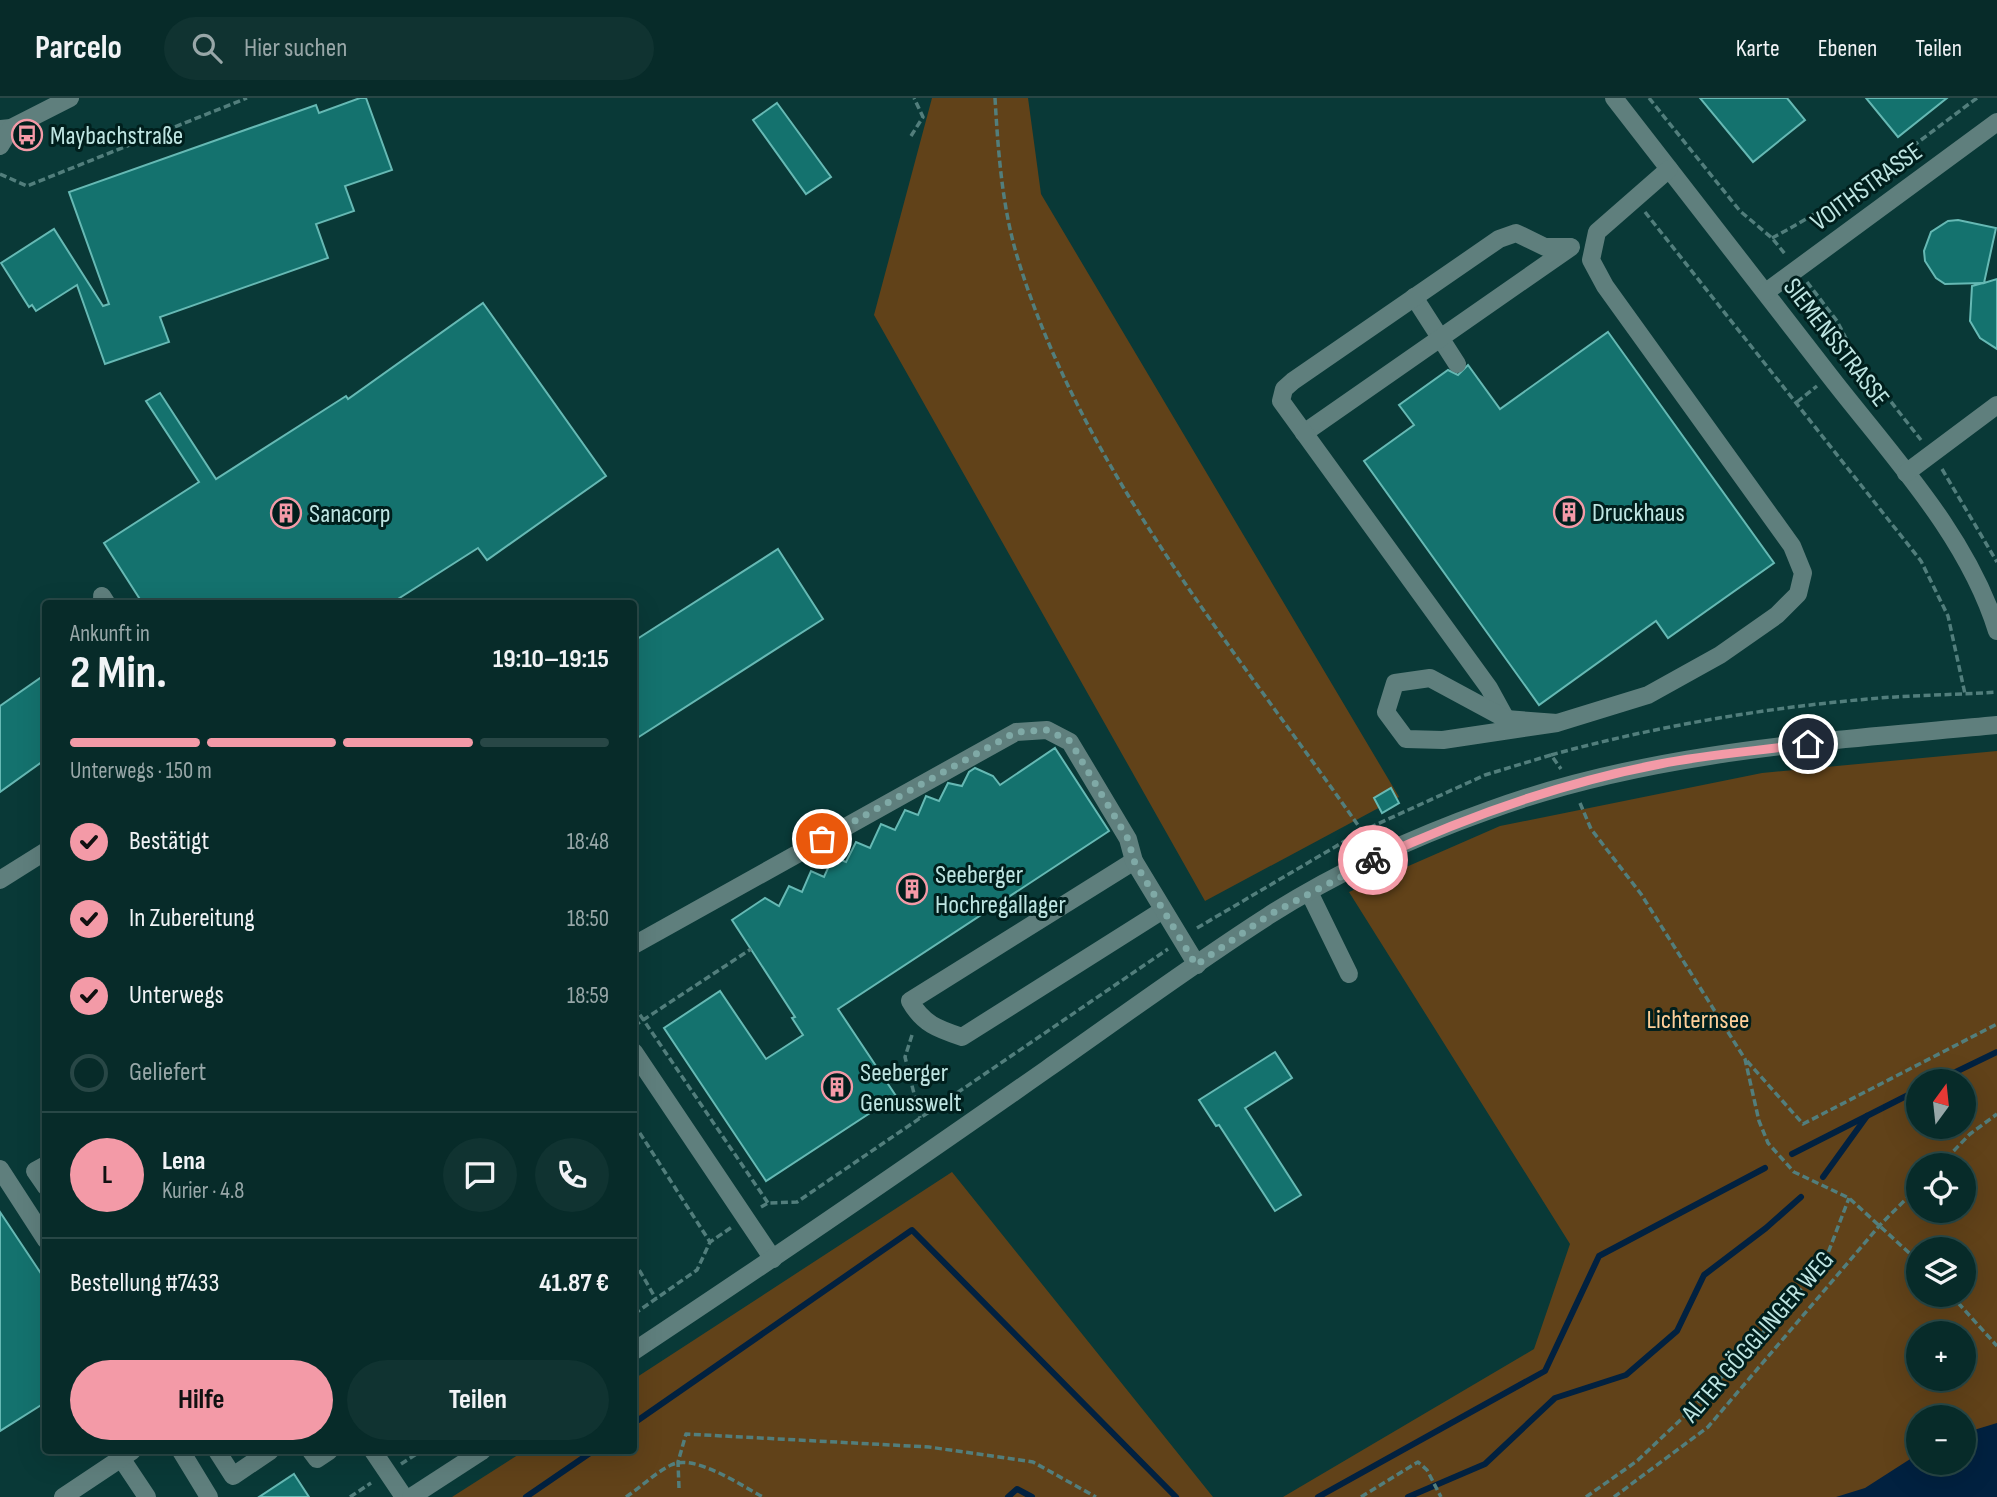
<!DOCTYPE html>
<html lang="de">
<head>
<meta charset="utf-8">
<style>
  :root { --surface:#072b29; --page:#103331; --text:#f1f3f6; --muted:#98a7a8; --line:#284746; --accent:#f39aa7 }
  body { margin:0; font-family:"Sofia Sans Condensed",sans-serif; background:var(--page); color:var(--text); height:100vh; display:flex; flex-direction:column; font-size:26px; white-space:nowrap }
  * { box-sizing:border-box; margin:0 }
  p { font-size:23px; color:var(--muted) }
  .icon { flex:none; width:38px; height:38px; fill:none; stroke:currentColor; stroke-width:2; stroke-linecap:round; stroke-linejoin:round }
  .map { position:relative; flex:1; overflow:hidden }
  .details { position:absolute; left:42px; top:502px; width:595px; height:854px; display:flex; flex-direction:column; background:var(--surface); border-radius:7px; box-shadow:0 7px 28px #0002,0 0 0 2px var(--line) }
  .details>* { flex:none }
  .needle { width:46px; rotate:15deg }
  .fabs { position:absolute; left:1906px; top:971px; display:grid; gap:14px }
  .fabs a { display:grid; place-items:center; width:70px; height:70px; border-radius:50%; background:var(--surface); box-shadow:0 7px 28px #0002,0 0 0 2px var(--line); font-size:35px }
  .pin { position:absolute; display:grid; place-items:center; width:60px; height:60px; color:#fff; margin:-30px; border:4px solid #fff; border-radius:50%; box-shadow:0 2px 7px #0007 }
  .courier { position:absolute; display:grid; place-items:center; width:70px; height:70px; margin:-35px; border:5px solid #f39aa7; border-radius:50%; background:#fff; color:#222; box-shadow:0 2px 9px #0007 }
  .head em { font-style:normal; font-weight:700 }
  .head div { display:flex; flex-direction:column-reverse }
  .head { display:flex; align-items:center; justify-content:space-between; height:119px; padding:0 28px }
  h1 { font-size:46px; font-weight:700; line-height:52px }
  .bar { display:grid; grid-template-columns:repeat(4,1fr); gap:10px 7px; align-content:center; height:84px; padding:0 28px }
  .bar i { height:9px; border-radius:5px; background:var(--line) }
  .bar .on { background:var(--accent) }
  .bar p { grid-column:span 4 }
  .line { display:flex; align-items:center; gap:18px; padding:0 28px; border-top:2px solid var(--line) }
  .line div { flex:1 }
  .round { display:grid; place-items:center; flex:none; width:74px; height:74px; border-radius:37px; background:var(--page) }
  ol { padding:0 28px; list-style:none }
  li { display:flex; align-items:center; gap:21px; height:77px }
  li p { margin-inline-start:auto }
  li .icon { padding:7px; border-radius:50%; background:var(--accent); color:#111; stroke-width:4 }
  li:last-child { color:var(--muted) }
  li i { width:38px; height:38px; border:4px solid var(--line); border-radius:50% }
  .primary-button { display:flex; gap:14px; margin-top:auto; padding:14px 28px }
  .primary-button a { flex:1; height:80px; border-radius:42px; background:var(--accent); color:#111; font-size:28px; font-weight:700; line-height:80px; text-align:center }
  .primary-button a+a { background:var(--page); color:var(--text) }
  header { display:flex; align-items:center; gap:42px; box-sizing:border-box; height:98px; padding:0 35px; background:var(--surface); border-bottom:2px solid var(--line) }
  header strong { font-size:33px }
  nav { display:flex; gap:38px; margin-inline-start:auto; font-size:24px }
  .search { width:490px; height:63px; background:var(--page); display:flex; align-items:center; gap:18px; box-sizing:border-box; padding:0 24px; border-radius:38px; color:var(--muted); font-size:26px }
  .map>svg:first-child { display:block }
</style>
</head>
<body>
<header>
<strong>Parcelo</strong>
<div class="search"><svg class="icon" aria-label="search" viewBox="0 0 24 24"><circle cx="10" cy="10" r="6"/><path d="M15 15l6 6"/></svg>Hier suchen</div>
<nav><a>Karte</a><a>Ebenen</a><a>Teilen</a></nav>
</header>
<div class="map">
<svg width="1997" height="1399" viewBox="0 0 1997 1399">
  <rect width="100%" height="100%" fill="#093937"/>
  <g fill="#614219" fill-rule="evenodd">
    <path d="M932,0H1028L1041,96L1399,699L1205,803L874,217Z"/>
    <path d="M1997,653V1399H1283L1534,1251L1570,1146L1349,794L1500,728L1762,675ZM1918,984H1964V1029H1918ZM1918,1068H1964V1113H1918ZM1918,1152H1964V1197H1918ZM1918,1236H1964V1281H1918ZM1918,1320H1964V1365H1918Z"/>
    <path d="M952,1074L1213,1399H452L524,1353H634V1281Z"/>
  </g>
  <path fill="#012140" d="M1997,1325V1399H1836L1865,1390L1918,1356V1365H1964V1335Z"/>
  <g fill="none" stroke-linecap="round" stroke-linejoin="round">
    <g stroke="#012140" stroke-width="6">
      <path d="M1935,984L1997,954"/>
      <path d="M1792,1056L1918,992"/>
      <path d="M1823,1079L1867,1018"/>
      <path d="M634,1325L912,1132L1176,1399"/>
      <path d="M526,1399L593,1353"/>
      <path d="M1008,1399L1017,1391L1032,1399"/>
      <path d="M1318,1399L1545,1273L1599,1158L1765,1070"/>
      <path d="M1408,1399L1485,1366L1555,1300L1626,1277L1677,1233L1704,1177L1766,1130L1801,1099"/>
    </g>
  </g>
  <g fill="#14726e" stroke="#66b9b4" stroke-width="2">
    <path d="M360,0H366L392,72L345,88L354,113L316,126L328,160L160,219L169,244L105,266L77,187L36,213L32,207L29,209L1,165L54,131L103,208L109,206L69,94L316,7L319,15Z"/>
    <path d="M1700,0H1787L1805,22L1753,64Z"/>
    <path d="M1866,0H1947L1898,39Z"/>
    <path d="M777,5L831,79L806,96L753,22Z"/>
    <path d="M1958,122L1996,130L1984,185L1997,181V251L1980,240L1970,223L1972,188L1983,185L1945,186L1936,180L1925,163L1924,153L1931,134L1948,123Z"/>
    <path d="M483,205L606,378L487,462L478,450L390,506H143L104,445L199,384L146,303L160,295L216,381L346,298L348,301Z"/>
    <path d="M1608,234L1774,465L1668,540L1656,523L1539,607L1364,363L1414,327L1399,307L1448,272L1458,277L1468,267L1500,311Z"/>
    <path d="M778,451L823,521L634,642V543Z"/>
    <path d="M46,576V661L0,694V608Z"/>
    <path d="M1055,650L1109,733L838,911L896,998L766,1083L664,930L720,893L766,961L803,937L792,920L795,919L732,822L765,800L779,808L789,788L802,794L811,773L824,779L833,759L846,764L856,744L870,750L881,726L895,732L905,712L918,717L926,698L939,703L948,685L962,688L969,674L975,670L993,678L1000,687Z"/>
    <path d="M1391,690L1399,705L1382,715L1374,700Z"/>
    <path d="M1275,954L1292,980L1245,1010L1301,1097L1275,1113L1219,1027L1216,1028L1199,1002Z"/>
    <path d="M0,1114L46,1183V1304L0,1333Z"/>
    <path d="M294,1376L309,1399H259Z"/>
  </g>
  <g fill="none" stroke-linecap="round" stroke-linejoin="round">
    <g stroke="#527e7c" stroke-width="3.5" stroke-dasharray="7 3.5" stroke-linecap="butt">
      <path d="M995,0C998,52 1002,108 1017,158C1081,371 1237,553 1362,733"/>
      <path d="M1649,0L1740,113L1772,140L1785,156"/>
      <path d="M911,38L923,19L914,0"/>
      <path d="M0,76L27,88L247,0"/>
      <path d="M1645,114L1921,463L1948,518L1965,596"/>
      <path d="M1772,140C1845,102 1911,49 1977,0"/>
      <path d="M1807,184L1837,223L1855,258L1921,342"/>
      <path d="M1797,304L1817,288"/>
      <path d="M1942,371L1997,464"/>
      <path d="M1551,657C1652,629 1764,610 1868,601C1911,597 1954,597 1997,594"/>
      <path d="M1580,705L1591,731L1641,796L1745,961L1759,1023L1768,1045L1794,1074L1849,1100L1918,1163"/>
      <path d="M1197,830L1362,733L1485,677L1551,657L1561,671"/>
      <path d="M634,908L768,1105"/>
      <path d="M912,937L905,959L920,1020"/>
      <path d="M1747,963L1803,1026L1997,926"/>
      <path d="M634,1026L710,1144"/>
      <path d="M1939,1068L1970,1036L1997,1016"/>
      <path d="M761,1109L768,1105L797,1104L1168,851"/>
      <path d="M634,1163L656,1201"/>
      <path d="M1951,1197L1997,1248"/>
      <path d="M634,1216L697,1172L710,1144L732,1129"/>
      <path d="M401,1366L421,1353"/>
      <path d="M679,1390L678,1364L686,1336L929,1349L1033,1364L1096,1399"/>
      <path d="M350,1399L371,1385"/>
      <path d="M626,1399C641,1389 655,1375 671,1367C694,1355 742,1388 763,1399"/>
      <path d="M1361,1399L1418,1364L1427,1372L1441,1399"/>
      <path d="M1586,1399L1637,1363L1693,1310L1790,1205L1828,1155L1849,1100"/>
      <path d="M1614,1399L1708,1329L1880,1127L1918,1089"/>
    </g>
    <g stroke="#5f7f7d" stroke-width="18">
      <path d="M1614,0C1686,92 1757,185 1829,277C1890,356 1967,436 1997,533"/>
      <path d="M0,31L11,30L70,0"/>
      <path d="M0,48L11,30"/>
      <path d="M1766,194L1997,24"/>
      <path d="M1414,199L1457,266"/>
      <path d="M1304,335L1571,149"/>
      <path d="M1906,375L1997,307"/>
      <path d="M102,498L107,506"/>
      <path d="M1506,621L1489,590L1281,303L1284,291L1293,283L1499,141L1516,135L1545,149H1570"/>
      <path d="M1557,625L1443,642L1406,641L1386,614L1395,585L1430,580L1506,621L1557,625L1648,597L1720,557L1777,517L1798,496L1803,475L1792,448L1605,188L1591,162L1597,134L1669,71"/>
      <path d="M1134,763L910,903C923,926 938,931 962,939L1163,812"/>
      <path d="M0,782L46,753"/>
      <path d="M1309,794L1349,876"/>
      <path d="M634,847L1016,634L1047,632L1070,644L1128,741L1134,763L1197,867"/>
      <path d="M634,954L773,1161"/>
      <path d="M46,1067L35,1073L46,1089"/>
      <path d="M0,1071L46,1142"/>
      <path d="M634,1253C773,1161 910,1067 1047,971C1120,920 1193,866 1268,818C1337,774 1414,739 1490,712C1651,653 1828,643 1997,627"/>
      <path d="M181,1353L209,1399"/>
      <path d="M217,1353L233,1378L270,1353"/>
      <path d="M311,1353L317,1361L329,1353"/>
      <path d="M373,1353L404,1399"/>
      <path d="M121,1360L147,1399"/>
      <path d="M63,1399L132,1353"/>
      <path d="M411,1399L482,1353"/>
    </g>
    <path stroke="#527e7c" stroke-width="3.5" stroke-dasharray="7 3.5" stroke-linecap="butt" d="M634,928L751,851"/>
  </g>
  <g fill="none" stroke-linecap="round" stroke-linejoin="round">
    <path stroke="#7fa9a6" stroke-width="7" stroke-dasharray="0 12.6" d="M822,741L1016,634L1047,632L1070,643L1128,741L1134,763L1196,867L1269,817L1373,762"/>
    <path stroke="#f39aa7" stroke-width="9" d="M1373,762C1465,719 1560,685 1660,666C1708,656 1759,653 1808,646"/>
  </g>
  <defs>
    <g id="bus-ring" transform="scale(1.575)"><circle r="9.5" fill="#001f1d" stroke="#f39aa7" stroke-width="1.5"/><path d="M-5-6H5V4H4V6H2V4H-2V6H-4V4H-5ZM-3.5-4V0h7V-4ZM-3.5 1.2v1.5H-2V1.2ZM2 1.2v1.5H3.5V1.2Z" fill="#f39aa7"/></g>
    <g id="building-ring" transform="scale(1.575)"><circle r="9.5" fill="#001f1d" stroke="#f39aa7" stroke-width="1.5"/><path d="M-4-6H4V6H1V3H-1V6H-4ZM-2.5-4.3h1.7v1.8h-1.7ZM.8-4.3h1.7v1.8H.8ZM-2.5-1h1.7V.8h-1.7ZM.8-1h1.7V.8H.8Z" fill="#f39aa7"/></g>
  </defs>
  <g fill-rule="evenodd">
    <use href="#bus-ring" x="27" y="37"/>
    <use href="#building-ring" x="1569" y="414"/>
    <use href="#building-ring" x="286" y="415"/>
    <use href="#building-ring" x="912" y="791"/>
    <use href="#building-ring" x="837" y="989"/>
  </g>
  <g text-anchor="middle" stroke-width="6" stroke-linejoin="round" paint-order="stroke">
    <g font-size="26" fill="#bee5e2" stroke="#001f1d" text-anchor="start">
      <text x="50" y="46">Maybachstraße</text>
      <text x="1592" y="423">Druckhaus</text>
      <text x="309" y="424">Sanacorp</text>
      <text x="935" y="785">Seeberger<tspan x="935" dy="30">Hochregallager</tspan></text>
      <text x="860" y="983">Seeberger<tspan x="860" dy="30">Genusswelt</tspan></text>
    </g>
    <g font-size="26" fill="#bee5e2" stroke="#001f1d">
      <text transform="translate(1866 88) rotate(-36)" y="9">VOITHSTRASSE</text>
      <text transform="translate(1837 244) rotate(52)" y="9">SIEMENSSTRASSE</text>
      <text transform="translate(1757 1238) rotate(-49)" y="9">ALTER GÖGGLINGER WEG</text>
    </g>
    <g font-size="26" fill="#fecf99" stroke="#001f1d">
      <text x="1698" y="930">Lichternsee</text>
    </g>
  </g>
</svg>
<div class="fabs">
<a><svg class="needle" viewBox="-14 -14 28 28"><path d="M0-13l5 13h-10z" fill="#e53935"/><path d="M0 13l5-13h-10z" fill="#98a7a8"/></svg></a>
<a><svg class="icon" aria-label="locate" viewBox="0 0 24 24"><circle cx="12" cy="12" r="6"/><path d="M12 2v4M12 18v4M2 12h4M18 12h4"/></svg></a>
<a><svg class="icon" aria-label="layers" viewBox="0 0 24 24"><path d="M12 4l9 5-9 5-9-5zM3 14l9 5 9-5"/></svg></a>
<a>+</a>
<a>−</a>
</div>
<div class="pin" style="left:822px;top:741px;background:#ea580c"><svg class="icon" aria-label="bag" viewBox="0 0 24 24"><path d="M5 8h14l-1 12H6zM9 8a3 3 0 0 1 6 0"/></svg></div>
<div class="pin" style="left:1808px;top:646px;background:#1f2937"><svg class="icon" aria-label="home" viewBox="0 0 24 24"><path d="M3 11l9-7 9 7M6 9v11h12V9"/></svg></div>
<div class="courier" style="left:1373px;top:762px"><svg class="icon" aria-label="bike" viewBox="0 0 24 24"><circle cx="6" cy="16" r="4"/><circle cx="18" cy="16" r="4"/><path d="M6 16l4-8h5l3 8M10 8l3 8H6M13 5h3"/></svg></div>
<section class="details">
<div class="head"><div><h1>2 Min.</h1><p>Ankunft in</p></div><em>19:10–19:15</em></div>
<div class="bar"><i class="on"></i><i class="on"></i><i class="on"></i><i></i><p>Unterwegs · 150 m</p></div>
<ol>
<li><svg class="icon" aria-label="check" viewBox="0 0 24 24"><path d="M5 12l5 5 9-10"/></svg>Bestätigt<p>18:48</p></li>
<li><svg class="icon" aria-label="check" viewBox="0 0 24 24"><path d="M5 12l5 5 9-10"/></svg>In Zubereitung<p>18:50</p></li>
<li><svg class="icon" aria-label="check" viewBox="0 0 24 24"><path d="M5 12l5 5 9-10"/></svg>Unterwegs<p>18:59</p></li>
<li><i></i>Geliefert</li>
</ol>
<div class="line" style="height:126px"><b class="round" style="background:var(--accent);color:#111">L</b><div><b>Lena</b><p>Kurier · 4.8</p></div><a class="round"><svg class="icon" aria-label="chat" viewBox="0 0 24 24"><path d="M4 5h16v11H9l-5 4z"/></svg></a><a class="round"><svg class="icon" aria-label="phone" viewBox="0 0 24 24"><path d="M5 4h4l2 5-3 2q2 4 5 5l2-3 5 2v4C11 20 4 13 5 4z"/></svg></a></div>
<div class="line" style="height:91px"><div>Bestellung #7433</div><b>41.87 €</b></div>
<div class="primary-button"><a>Hilfe</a><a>Teilen</a></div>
</section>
</div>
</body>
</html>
